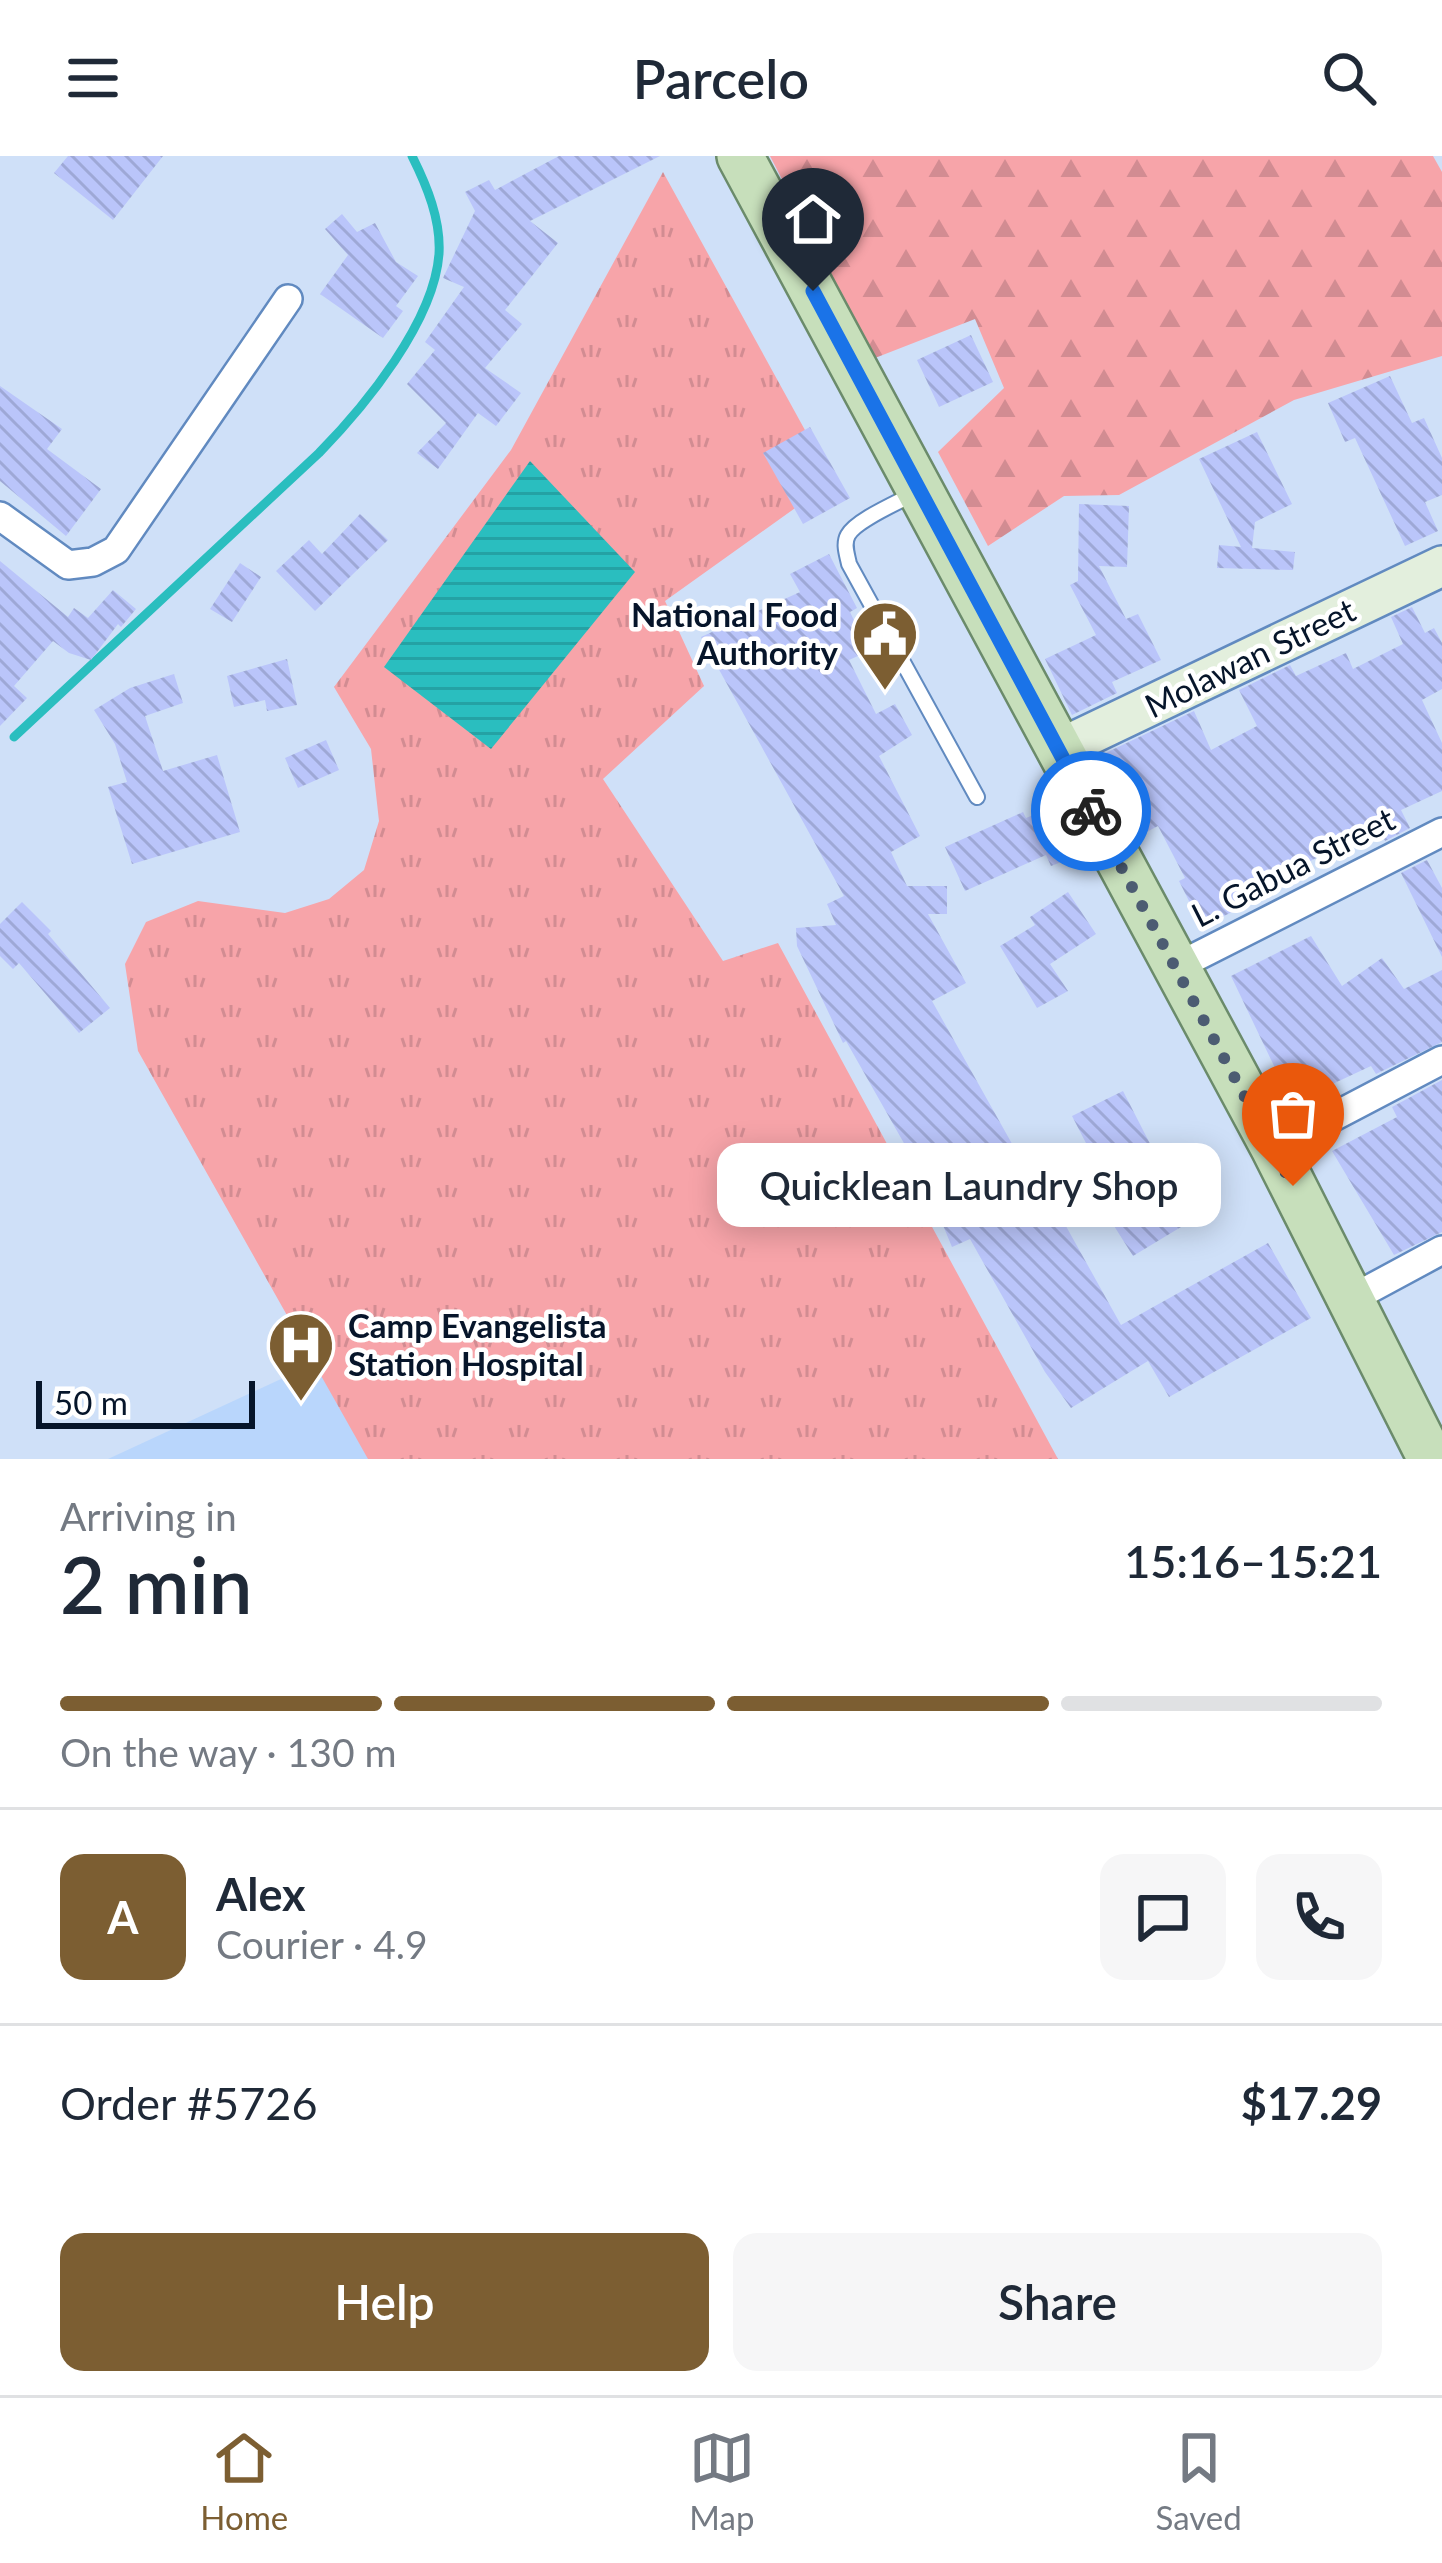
<!DOCTYPE html>
<html lang="en">
<head>
<meta charset="utf-8">
<style>
  :root { --surface:#fff; --page:#f6f6f7; --text:#1f2937; --muted:#747a83; --line:#e0e1e3; --accent:#7c5e32 }
  body { margin:0; font-family:Lato,sans-serif; background:var(--page); color:var(--text); height:100vh; display:flex; flex-direction:column; font-size:45px; white-space:nowrap }
  * { box-sizing:border-box; margin:0 }
  p { font-size:39px; color:var(--muted) }
  .icon { flex:none; width:66px; height:66px; fill:none; stroke:currentColor; stroke-width:2; stroke-linecap:round; stroke-linejoin:round }
  .map { position:relative; height:1303px; overflow:hidden }
  .side { display:flex; flex-direction:column; background:var(--surface); flex:1 }
  .side>* { flex:none }
  .scale { position:absolute; left:36px; bottom:30px; width:219px; box-sizing:border-box; padding-left:12px; border:6px solid #06152a; border-top:0; font-size:33px; line-height:42px; white-space:nowrap; color:#06152a; -webkit-text-stroke:9px #fff; paint-order:stroke }
  .pin { position:absolute; display:grid; place-items:center; width:102px; height:102px; color:#fff; margin:-123px -51px; border-radius:50% 50% 50% 0; rotate:-45deg; box-shadow:0 0 12px #0007 }
  .pin .icon { rotate:45deg }
  .courier { position:absolute; display:grid; place-items:center; width:120px; height:120px; margin:-60px; border:9px solid #1a73e8; border-radius:50%; background:#fff; color:#222; box-shadow:0 3px 15px #0007 }
  .bubble { position:absolute; height:84px; border-radius:24px; background:var(--surface); box-shadow:0 6px 30px #0003; font-size:39px; font-weight:600; line-height:84px; text-align:center }
  .overview em { font-style:normal; font-weight:600 }
  .overview div { display:flex; flex-direction:column-reverse }
  .overview { display:flex; align-items:center; justify-content:space-between; height:204px; padding:0 60px }
  h1 { font-size:78px; font-weight:600; line-height:90px }
  .bar { display:grid; grid-template-columns:repeat(4,1fr); gap:18px 12px; align-content:center; height:144px; padding:0 60px }
  .bar i { height:15px; border-radius:9px; background:var(--line) }
  .bar .active { background:var(--accent) }
  .bar p { grid-column:span 4 }
  .line { display:flex; align-items:center; gap:30px; padding:0 60px; border-top:3px solid var(--line) }
  .line div { flex:1 }
  .round { display:grid; place-items:center; flex:none; width:126px; height:126px; border-radius:24px; background:var(--page) }
  .button { display:flex; gap:24px; margin-top:auto; padding:24px 60px }
  .button a { flex:1; height:138px; border-radius:24px; background:var(--accent); color:#fff; font-size:48px; font-weight:600; line-height:138px; text-align:center }
  .button a+a { background:var(--page); color:var(--text) }
  header { display:flex; justify-content:space-between; align-items:center; height:156px; padding:0 60px; background:var(--surface); font-size:54px; font-weight:600 }
  .dock { display:flex; justify-content:space-around; align-items:center; height:168px; border-top:3px solid var(--line); background:var(--surface); font-size:33px; color:var(--muted) }
  .dock a { display:grid; justify-items:center; gap:6px }
  .dock .active { color:var(--accent) }
  .map>svg:first-child { display:block }
</style>
</head>
<body>
<header><svg class="icon" aria-label="menu" viewBox="0 0 24 24"><path d="M4 6h16M4 12h16M4 18h16"/></svg>Parcelo<svg class="icon" aria-label="search" viewBox="0 0 24 24"><circle cx="10" cy="10" r="6"/><path d="M15 15l6 6"/></svg></header>
<div class="map">
<svg width="1442" height="1303" viewBox="0 0 1442 1303">
  <defs>
    <pattern id="grass-tufts" width="24" height="20" patternUnits="userSpaceOnUse" patternTransform="scale(3)"><rect width="24" height="20" fill="#f7a4a9"/><path d="M3 7l-1-3M5 7V3M7 7l1-3M15 17l-1-3M17 17v-4M19 17l1-3" fill="none" stroke="#d28c92"/></pattern>
    <pattern id="forest-firs" width="22" height="20" patternUnits="userSpaceOnUse" patternTransform="scale(3)"><rect width="22" height="20" fill="#f7a4a9"/><path d="M5 1l3.5 6h-7zM16 11l3.5 6h-7z" fill="#d28c92"/></pattern>
    <pattern id="water-rules" width="6" height="5" patternUnits="userSpaceOnUse" patternTransform="scale(3)"><rect width="6" height="5" fill="#2abebf"/><path d="M0 2.5h6" fill="none" stroke="#24a2a4"/></pattern>
    <pattern id="building-back-hatch" width="6" height="6" patternUnits="userSpaceOnUse" patternTransform="scale(3)"><rect width="6" height="6" fill="#bac5fa"/><path d="M-1 5l2 2M0 0l6 6M5-1l2 2" fill="none" stroke="#9ea8d6"/></pattern>
  </defs>
  <rect width="100%" height="100%" fill="#cfe0f8"/>
  <path fill="#b9d6fc" d="M348,1192L400,1303H108Z"/>
  <path fill="url(#grass-tufts)" d="M663,16L833,325L665,445L704,530L603,623L723,805L778,787L1058,1303H368L138,895L125,808L146,766L198,745L285,757L329,743L364,714L379,665L371,593L334,531L511,294Z"/>
  <path fill="url(#forest-firs)" d="M770,0H1433L1442,16V200L1294,244L1119,339L1064,340L988,390L938,296L1004,232L975,163L875,202Z"/>
  <path fill="url(#water-rules)" d="M530,305L635,416L491,593L384,511Z"/>
  <g fill="none" stroke-linecap="round" stroke-linejoin="round">
    <path stroke="#2abebf" stroke-width="9" d="M14,581L319,297C365,250 434,166 439,98C441,64 427,30 412,0"/>
  </g>
  <g fill="url(#building-back-hatch)">
    <path d="M68,0H163L113,64L54,17Z"/>
    <path d="M559,0H660L530,65L558,87L505,154L522,168L485,212L521,237L496,270L478,257L438,313L417,297L446,267L407,228L435,194L425,186L464,131L443,122L475,55L465,36L489,24L495,34Z"/>
    <path d="M342,58L357,76L375,67L396,106L418,120L396,150L403,155L383,182L320,138L348,99L325,73Z"/>
    <path d="M971,179L993,226L939,251L917,204Z"/>
    <path d="M1390,220L1412,267L1424,262L1442,302V339L1425,346L1438,375L1405,390L1355,282L1345,286L1328,247Z"/>
    <path d="M0,230L62,273L47,293L101,333L66,380L0,325Z"/>
    <path d="M810,271L850,342L803,368L763,297Z"/>
    <path d="M1257,276L1292,348L1255,366L1252,392L1295,396L1293,414L1217,412L1219,389L1241,391L1199,303Z"/>
    <path d="M1079,348L1129,350L1127,411L1099,410L1126,463L1138,458L1161,504L1112,526L1117,537L1072,559L1045,503L1096,479L1070,429L1078,425Z"/>
    <path d="M360,358L388,384L315,455L276,415L309,384L322,398Z"/>
    <path d="M829,398L857,452L850,456L869,495L849,504L876,558L895,548L912,579L879,600L920,680L891,696L907,730H947V758H928L966,827L932,845L1029,1018L1034,1016L1049,1046L1052,1045L1121,1169L1268,1087L1311,1162L1169,1241L1148,1205L1071,1252L1045,1216L970,1083L952,1091L922,1019L846,885L843,887L797,790L796,772L836,769L827,748L844,740L701,481L800,436L790,418Z"/>
    <path d="M0,405L68,461L74,452L88,462L113,434L136,453L121,471L118,468L91,504L69,497L53,485L14,530L27,542L0,570Z"/>
    <path d="M240,407L261,421L232,466L210,453Z"/>
    <path d="M1412,451L1425,477L1434,472L1442,487V533L1422,544L1442,587V635L1401,654L1410,672L1385,685L1379,671L1282,719L1285,723L1240,752L1202,771L1179,725L1185,722L1158,670L1137,681L1095,602L1194,555L1211,594L1257,570L1239,534L1290,509L1296,520L1346,497L1353,513L1403,488L1391,461Z"/>
    <path d="M287,503L297,549L267,555L265,544L234,551L227,520Z"/>
    <path d="M174,518L183,547L145,560L163,615L217,599L240,676L132,708L108,631L127,626L115,588L94,554L130,532Z"/>
    <path d="M326,584L339,614L298,632L285,602Z"/>
    <path d="M1053,651L1074,701L1051,710L1046,699L965,735L945,691L1023,656L1026,662Z"/>
    <path d="M1427,704L1442,732V801L1401,717Z"/>
    <path d="M1068,736L1096,778L1050,808L1068,835L1037,852L1000,790L1035,769L1030,761Z"/>
    <path d="M22,746L51,775L48,778L110,852L79,877L19,807L13,813L0,800V768Z"/>
    <path d="M1311,780L1342,830L1382,802L1404,833L1442,814V886L1376,918L1371,910L1296,945L1280,912L1276,914L1231,820Z"/>
    <path d="M1442,924V1076L1394,1099L1332,995L1397,961L1392,951Z"/>
    <path d="M1123,935L1166,1019L1154,1025L1181,1071L1133,1100L1087,1027L1103,1020L1072,960Z"/>
  </g>
  <g fill="none" stroke-linecap="round" stroke-linejoin="round">
    <g stroke="#618ac0" stroke-width="18">
      <path id="lane" d="M915,337C899,346 856,364 848,379C843,388 847,398 849,408L977,641"/>
    </g>
    <g stroke="#618ac0" stroke-width="32">
      <g id="street">
        <path d="M0,360L68,409L93,406L116,394L288,143"/>
        <path d="M1176,811L1442,676"/>
        <path d="M1274,992L1442,904"/>
        <path d="M1351,1143L1442,1094"/>
      </g>
    </g>
    <g stroke="#618ac0" stroke-width="44">
      <path id="secondary" d="M1057,594L1442,410"/>
    </g>
    <g stroke="#6b8b6b" stroke-width="50">
      <path id="primary" d="M740,0L1274,992L1431,1303"/>
    </g>
    <use href="#lane" stroke="#fff" stroke-width="14"/>
    <use href="#street" stroke="#fff" stroke-width="27"/>
    <use href="#secondary" stroke="#e3efdd" stroke-width="39"/>
    <use href="#primary" stroke="#c7dfbb" stroke-width="45"/>
  </g>
  <g fill="none" stroke-linecap="round" stroke-linejoin="round">
    <path stroke="#4c5c72" stroke-width="12" stroke-dasharray="0 21.6" d="M1091,655L1293,1030"/>
    <path stroke="#1a73e8" stroke-width="15" d="M813,135L1091,655"/>
  </g>
  <defs>
    <g id="civic-pin" transform="scale(3.45)"><path d="M0 17L-7.5 6A9.5 9.5 0 1 1 7.5 6Z" fill="#7c5e32" stroke="#fff"/><path d="M-.6-6.5H3V-4.5H.6V-3L4-1V1h2V6H-6V1h2V-1L-.6-3ZM-1.2 2.5V6h2.4V2.5Z" fill="#fff"/></g>
    <g id="hospital-pin" transform="scale(3.45)"><path d="M0 17L-7.5 6A9.5 9.5 0 1 1 7.5 6Z" fill="#7c5e32" stroke="#fff"/><path d="M-5-5h3v3.5h4V-5h3V5h-3V1.5h-4V5h-3Z" fill="#fff"/></g>
  </defs>
  <g fill-rule="evenodd">
    <use href="#civic-pin" x="885" y="478"/>
    <use href="#hospital-pin" x="301" y="1189"/>
  </g>
  <g text-anchor="middle" stroke-width="9" stroke-linejoin="round" paint-order="stroke">
    <g font-size="33" font-weight="bold" fill="#06152a" stroke="#fff" text-anchor="end">
      <text x="838" y="471">National Food<tspan x="838" dy="38">Authority</tspan></text>
      <text x="348" y="1182" text-anchor="start">Camp Evangelista<tspan x="348" dy="38">Station Hospital</tspan></text>
    </g>
    <g font-size="33" fill="#06152a" stroke="#fff">
      <text transform="translate(1250 502) rotate(-26)" y="12">Molawan Street</text>
      <text transform="translate(1293 711) rotate(-27)" y="12">L. Gabua Street</text>
    </g>
  </g>
</svg>
<div class="scale">50 m</div>
<div class="pin" style="left:1293px;top:1030px;background:#ea580c"><svg class="icon" aria-label="bag" viewBox="0 0 24 24"><path d="M5 8h14l-1 12H6zM9 8a3 3 0 0 1 6 0"/></svg></div>
<div class="pin" style="left:813px;top:135px;background:#1f2937"><svg class="icon" aria-label="home" viewBox="0 0 24 24"><path d="M3 11l9-7 9 7M6 9v11h12V9"/></svg></div>
<div class="courier" style="left:1091px;top:655px"><svg class="icon" aria-label="bike" viewBox="0 0 24 24"><circle cx="6" cy="16" r="4"/><circle cx="18" cy="16" r="4"/><path d="M6 16l4-8h5l3 8M10 8l3 8H6M13 5h3"/></svg></div>
<div class="bubble" style="left:717px;top:987px;width:504px">Quicklean Laundry Shop</div>
</div>
<section class="side">
<div class="overview"><div><h1>2 min</h1><p>Arriving in</p></div><em>15:16–15:21</em></div>
<div class="bar"><i class="active"></i><i class="active"></i><i class="active"></i><i></i><p>On the way · 130 m</p></div>
<div class="line" style="height:216px"><b class="round" style="background:var(--accent);color:#fff">A</b><div><b>Alex</b><p>Courier · 4.9</p></div><a class="round"><svg class="icon" aria-label="chat" viewBox="0 0 24 24"><path d="M4 5h16v11H9l-5 4z"/></svg></a><a class="round"><svg class="icon" aria-label="phone" viewBox="0 0 24 24"><path d="M5 4h4l2 5-3 2q2 4 5 5l2-3 5 2v4C11 20 4 13 5 4z"/></svg></a></div>
<div class="line" style="height:156px"><div>Order #5726</div><b>$17.29</b></div>
<div class="button"><a>Help</a><a>Share</a></div>
</section>
<nav class="dock">
<a class="active"><svg class="icon" aria-label="home" viewBox="0 0 24 24"><path d="M3 11l9-7 9 7M6 9v11h12V9"/></svg>Home</a>
<a><svg class="icon" aria-label="map" viewBox="0 0 24 24"><path d="M3 6l6-2 6 2 6-2v14l-6 2-6-2-6 2zM9 4v14M15 6v14"/></svg>Map</a>
<a><svg class="icon" aria-label="saved" viewBox="0 0 24 24"><path d="M7 4h10v16l-5-4-5 4z"/></svg>Saved</a>
</nav>
</body>
</html>
